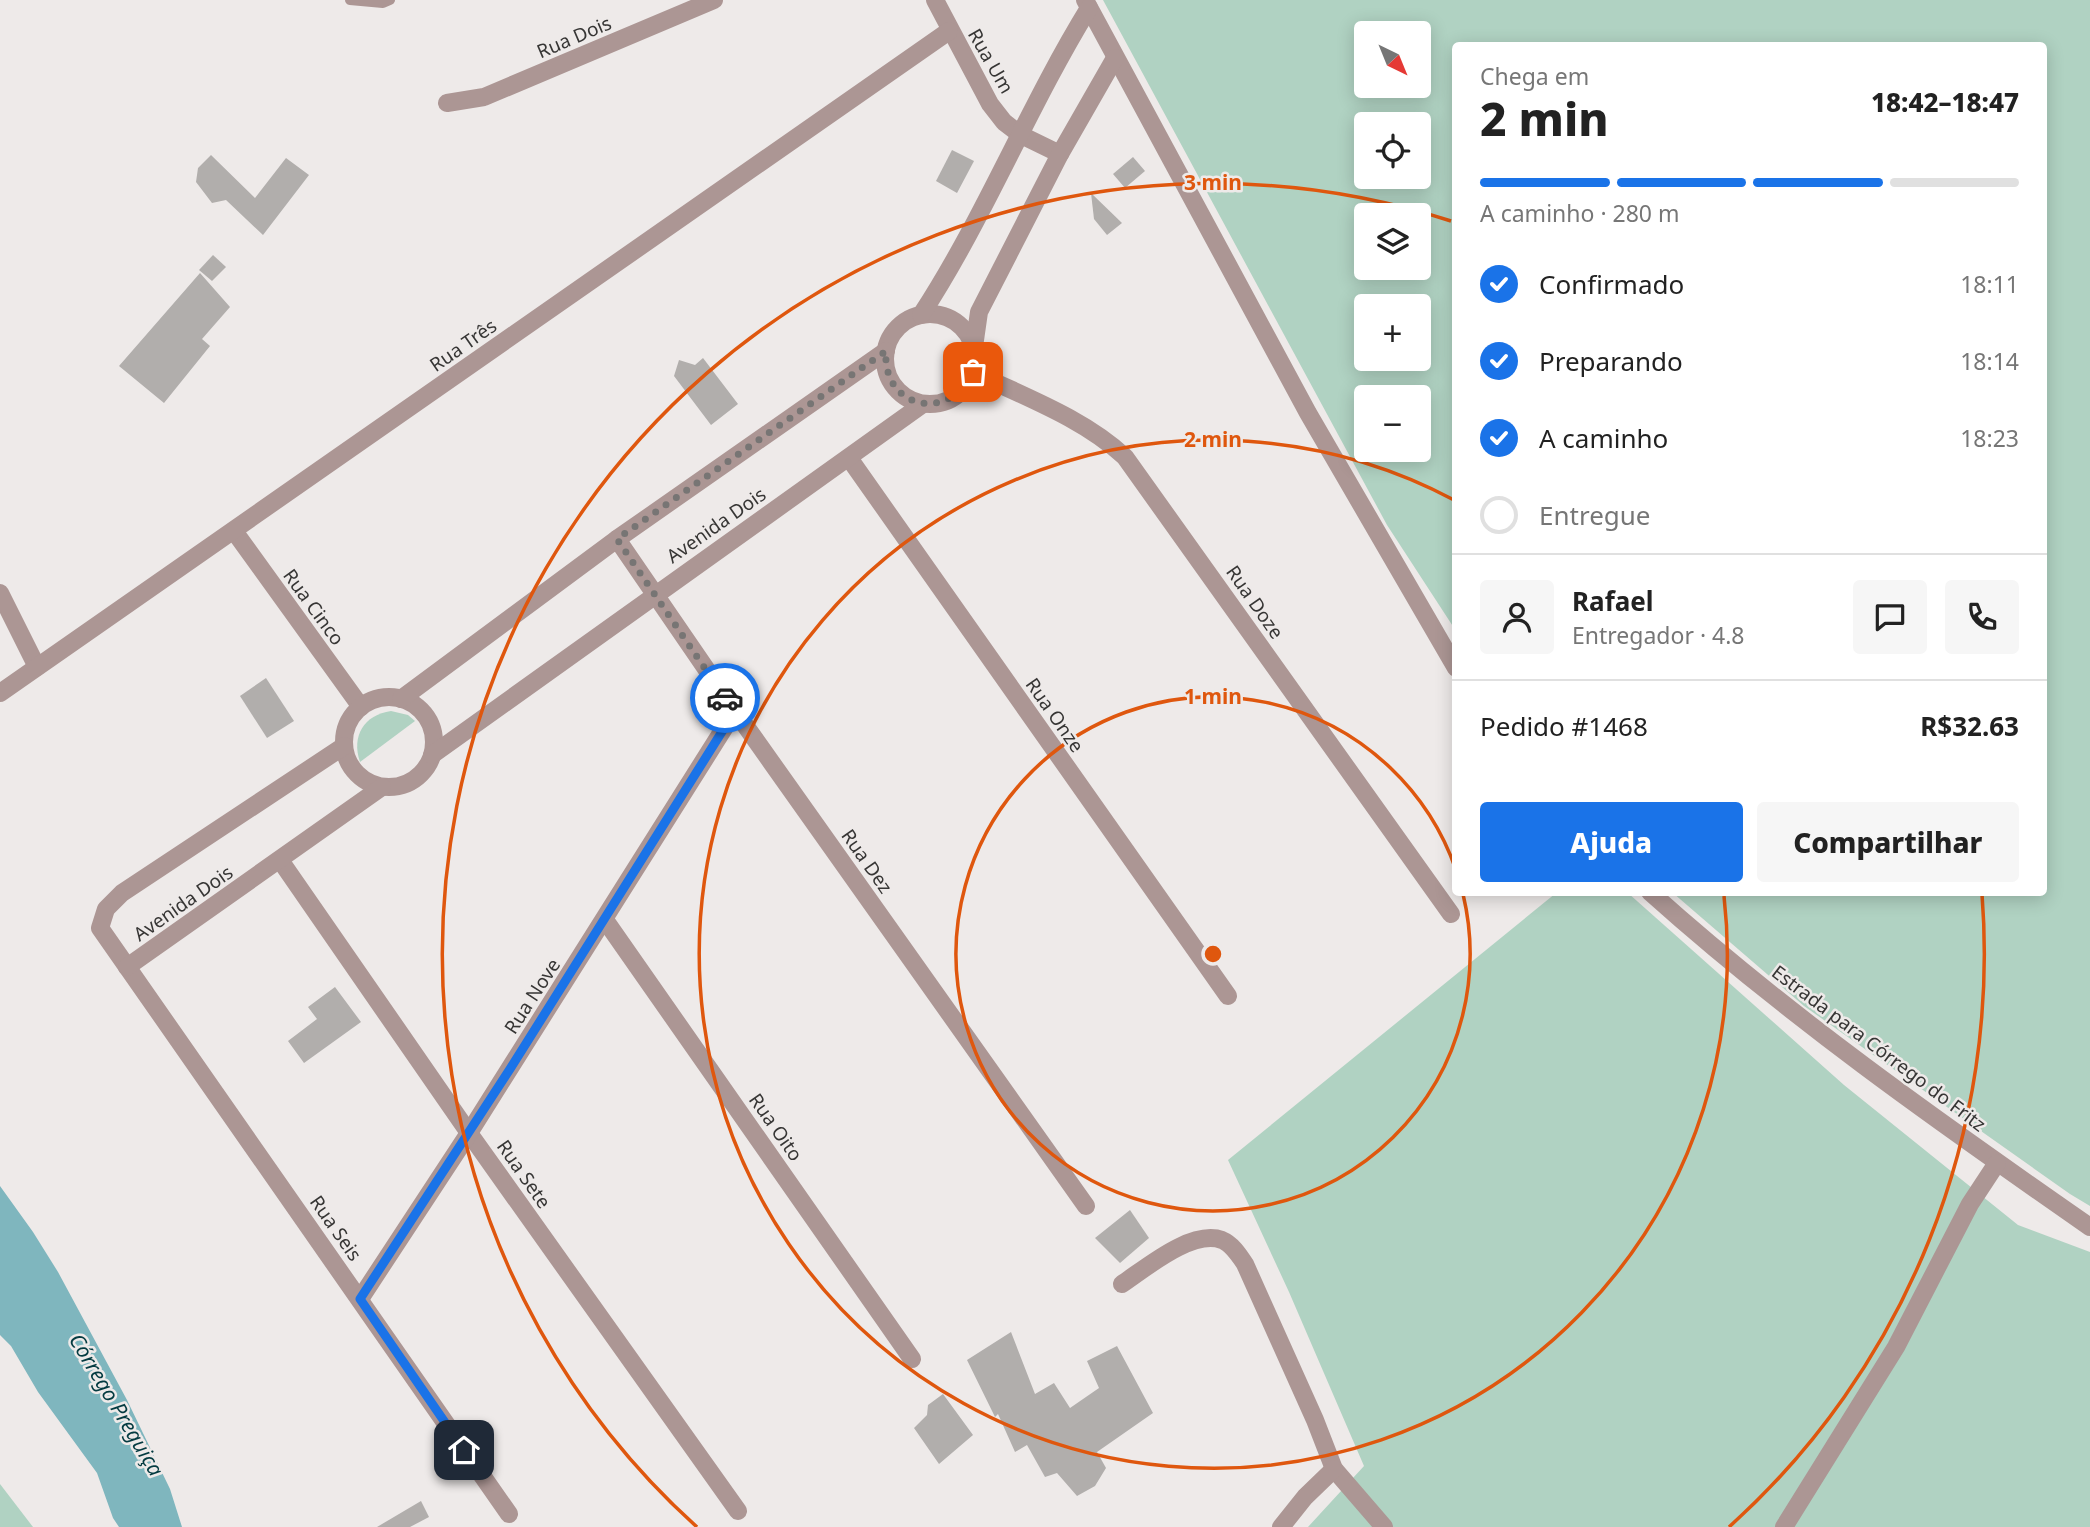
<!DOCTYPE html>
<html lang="pt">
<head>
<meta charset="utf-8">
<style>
  :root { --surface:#fff; --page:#f6f6f6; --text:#222; --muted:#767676; --line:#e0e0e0; --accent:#1a73e8 }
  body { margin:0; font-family:"Noto Sans",sans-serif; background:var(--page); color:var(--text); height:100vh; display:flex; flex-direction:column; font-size:26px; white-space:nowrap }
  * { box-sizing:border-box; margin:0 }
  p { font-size:23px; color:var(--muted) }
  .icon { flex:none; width:38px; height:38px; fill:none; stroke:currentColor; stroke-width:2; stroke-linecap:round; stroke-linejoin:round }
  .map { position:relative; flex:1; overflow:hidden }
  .side { position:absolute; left:1452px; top:42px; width:595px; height:854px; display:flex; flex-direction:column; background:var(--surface); border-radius:7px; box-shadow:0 4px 18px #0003 }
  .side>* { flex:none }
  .needle { width:46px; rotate:137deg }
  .fabs { position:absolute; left:1354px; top:21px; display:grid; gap:14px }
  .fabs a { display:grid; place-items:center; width:77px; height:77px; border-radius:7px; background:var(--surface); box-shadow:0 4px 18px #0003; font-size:35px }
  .pin { position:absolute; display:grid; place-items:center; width:60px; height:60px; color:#fff; margin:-30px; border-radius:14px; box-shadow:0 4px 10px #0006 }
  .courier { position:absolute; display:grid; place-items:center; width:70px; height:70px; margin:-35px; border:5px solid #1a73e8; border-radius:50%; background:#fff; color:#222; box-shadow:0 2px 9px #0007 }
  .headline em { font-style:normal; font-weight:800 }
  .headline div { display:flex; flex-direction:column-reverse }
  .headline { display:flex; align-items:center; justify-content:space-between; height:119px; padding:0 28px }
  h1 { font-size:46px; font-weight:800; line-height:52px }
  .bar { display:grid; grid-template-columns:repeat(4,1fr); gap:10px 7px; align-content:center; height:84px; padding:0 28px }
  .bar i { height:9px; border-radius:5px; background:var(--line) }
  .bar .current { background:var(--accent) }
  .bar p { grid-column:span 4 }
  .line { display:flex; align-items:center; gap:18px; padding:0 28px; border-top:2px solid var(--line) }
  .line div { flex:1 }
  .round { display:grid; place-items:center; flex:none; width:74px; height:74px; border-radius:7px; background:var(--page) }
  ol { padding:0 28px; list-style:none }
  li { display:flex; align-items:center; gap:21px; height:77px }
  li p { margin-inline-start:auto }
  li .icon { padding:7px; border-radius:50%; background:var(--accent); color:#fff; stroke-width:4 }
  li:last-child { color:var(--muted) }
  li i { width:38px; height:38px; border:4px solid var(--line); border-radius:50% }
  .action { display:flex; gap:14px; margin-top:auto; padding:14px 28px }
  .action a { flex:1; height:80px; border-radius:7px; background:var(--accent); color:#fff; font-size:28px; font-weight:800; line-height:80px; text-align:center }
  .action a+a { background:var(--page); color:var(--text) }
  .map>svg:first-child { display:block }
</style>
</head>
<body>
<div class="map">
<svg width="2090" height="1527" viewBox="0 0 2090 1527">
  <rect width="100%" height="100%" fill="#eeeae9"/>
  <g fill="#b0d2c2" fill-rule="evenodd">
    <path d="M1103,0H2090V1206L2070,1194L1804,1006L1673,893L2044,892V46H1456V631L1387,525ZM1367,33H1419V86H1367ZM1367,124H1419V177H1367ZM1367,215H1419V268H1367ZM1367,306H1419V359H1367ZM1367,397H1419V450H1367Z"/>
    <path d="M391,711L408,715L415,721L360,762C351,736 364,715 391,711Z"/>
    <path d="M1556,893H1628L1844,1085L2018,1225L2090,1252V1527H1308L1364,1466L1289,1292L1228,1160Z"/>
    <path d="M0,1484L33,1527H0Z"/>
  </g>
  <path fill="#7fb6be" d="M0,1186L33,1232L58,1272L127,1400L170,1489L182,1527H119L113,1518L97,1473L38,1392L11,1346L0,1335Z"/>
  <g fill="#b1aeac">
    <path d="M952,150L974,161L957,193L936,181Z"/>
    <path d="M211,155L255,198L286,158L309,175L263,235L226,200L212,203L196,182L198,168Z"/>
    <path d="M1133,157L1145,171L1125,188L1113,174Z"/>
    <path d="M1091,193L1122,223L1107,235L1094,219Z"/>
    <path d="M213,255L226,267L212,281L199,270Z"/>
    <path d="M200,273L230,307L202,339L210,346L164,403L119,366Z"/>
    <path d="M703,358L738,404L711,425L674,376L679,360L695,365Z"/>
    <path d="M266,678L294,721L267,738L240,696Z"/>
    <path d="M335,987L361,1022L304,1063L288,1041L317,1019L308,1007Z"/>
    <path d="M1130,1210L1149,1238L1120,1263L1095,1238Z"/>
    <path d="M1011,1332L1035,1394L1054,1383L1070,1408L1099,1388L1087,1361L1117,1346L1153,1413L1097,1452L1106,1468L1095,1486L1077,1496L1057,1473L1045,1477L1027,1445L1015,1452L998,1414L995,1417L967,1360Z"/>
    <path d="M943,1394L973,1435L939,1464L914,1428L927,1415L928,1405Z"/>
    <path d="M421,1501L429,1517L410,1527H377Z"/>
  </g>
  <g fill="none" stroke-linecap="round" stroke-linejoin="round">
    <path stroke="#ac9694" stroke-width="10" d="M350,0L383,3L390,0"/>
    <g stroke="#ac9694" stroke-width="18">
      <path d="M935,0L990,104L1004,122L1021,135L1060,154"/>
      <path d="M1085,0L1308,413L1456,668"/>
      <path d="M447,103L484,97L714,0"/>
      <circle cx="930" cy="359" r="45"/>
      <path d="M921,315C985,217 1028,107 1089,8"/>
      <path d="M974,347L979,312L1060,154L1115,58"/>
      <path d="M973,372C1025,397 1083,418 1125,457L1451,914"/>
      <path d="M849,458L1228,996"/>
      <path d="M234,531L361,707"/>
      <path d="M617,539L735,711L1086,1206"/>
      <path d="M0,593L37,667"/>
      <path d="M0,693L949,31"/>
      <circle cx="389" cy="742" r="45"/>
      <path d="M401,699L617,539L886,351"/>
      <path d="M344,746L122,893L106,909L100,928L509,1514"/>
      <path d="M432,755L923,404"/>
      <path d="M280,860L469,1133L738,1511"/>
      <path d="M1650,892C1787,1015 1939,1122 2090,1227"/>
      <path d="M605,920L912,1359"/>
      <path d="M127,967L382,787"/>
      <path d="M1122,1284C1146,1268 1192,1229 1222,1240C1232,1244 1239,1255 1245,1264L1315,1420L1334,1469L1384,1527"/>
      <path d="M360,1299L469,1133L735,711"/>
      <path d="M1281,1527L1305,1497L1334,1469"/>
      <path d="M1784,1527L1896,1347L1970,1204L1997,1163"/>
    </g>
  </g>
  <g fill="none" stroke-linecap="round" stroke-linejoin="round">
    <path stroke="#777574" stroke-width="7" stroke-dasharray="0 12.6" d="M725,698L617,539L886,351C882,409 949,423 973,372"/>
    <path stroke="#1a73e8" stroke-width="9" d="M464,1450L360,1299L510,1069L735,711L725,698"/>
  </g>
  <g fill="none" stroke="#df570e" stroke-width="3.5">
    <path d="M1463 894A257 257 0 1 1 1456 870"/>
    <path d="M1724 896A514 514 0 1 1 1454 500"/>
    <path d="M697 1527A771 771 0 0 1 1451 221M1982 894A771 771 0 0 1 1729 1527"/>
  </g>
  <g text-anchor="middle" stroke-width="5" stroke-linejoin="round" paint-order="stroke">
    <g font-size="19" fill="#373635" stroke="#eeeae9">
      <text transform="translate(574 37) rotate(-23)" y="7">Rua Dois</text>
      <text transform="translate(991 61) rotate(60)" y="7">Rua Um</text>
      <text transform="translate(463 345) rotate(-35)" y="7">Rua Três</text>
      <text transform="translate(716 525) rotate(-35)" y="7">Avenida Dois</text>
      <text transform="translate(1255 602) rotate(55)" y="7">Rua Doze</text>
      <text transform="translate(314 607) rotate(54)" y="7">Rua Cinco</text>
      <text transform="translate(1055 715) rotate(55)" y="7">Rua Onze</text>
      <text transform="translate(867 861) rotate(55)" y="7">Rua Dez</text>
      <text transform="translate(183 903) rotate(-35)" y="7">Avenida Dois</text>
      <text transform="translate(532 996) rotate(-57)" y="7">Rua Nove</text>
      <text transform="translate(1879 1048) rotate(37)" y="7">Estrada para Córrego do Fritz</text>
      <text transform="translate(776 1127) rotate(55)" y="7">Rua Oito</text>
      <text transform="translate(524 1174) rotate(55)" y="7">Rua Sete</text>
      <text transform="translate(336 1228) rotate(55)" y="7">Rua Seis</text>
    </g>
    <g font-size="21" font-style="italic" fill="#043b41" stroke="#eeeae9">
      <text transform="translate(116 1405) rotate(59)" y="7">Córrego Preguiça</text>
    </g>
  </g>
  <circle cx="1213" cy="954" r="10" fill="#df570e" stroke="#eeeae9" stroke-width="3.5"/>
  <g font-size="21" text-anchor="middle" font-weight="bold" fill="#df570e" stroke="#eeeae9" stroke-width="5" stroke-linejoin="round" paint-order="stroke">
    <text x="1213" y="190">3 min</text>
    <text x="1213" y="447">2 min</text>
    <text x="1213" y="704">1 min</text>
  </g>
</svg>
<div class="fabs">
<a><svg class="needle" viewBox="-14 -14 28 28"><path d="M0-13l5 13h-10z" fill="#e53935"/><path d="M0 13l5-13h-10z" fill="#767676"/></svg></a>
<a><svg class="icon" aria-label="locate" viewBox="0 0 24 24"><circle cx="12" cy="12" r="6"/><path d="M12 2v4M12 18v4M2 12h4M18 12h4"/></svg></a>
<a><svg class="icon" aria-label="layers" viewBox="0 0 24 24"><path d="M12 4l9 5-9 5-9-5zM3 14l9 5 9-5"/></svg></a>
<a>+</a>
<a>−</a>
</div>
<div class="pin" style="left:973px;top:372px;background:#ea580c"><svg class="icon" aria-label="bag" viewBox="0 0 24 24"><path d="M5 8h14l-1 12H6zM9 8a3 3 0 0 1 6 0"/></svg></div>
<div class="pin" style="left:464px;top:1450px;background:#1f2937"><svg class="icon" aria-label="home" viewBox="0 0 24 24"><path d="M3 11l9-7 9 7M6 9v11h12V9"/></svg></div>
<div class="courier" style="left:725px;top:698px"><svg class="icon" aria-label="car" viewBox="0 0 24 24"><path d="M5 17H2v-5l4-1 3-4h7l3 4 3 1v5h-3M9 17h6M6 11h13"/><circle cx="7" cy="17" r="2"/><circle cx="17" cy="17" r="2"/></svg></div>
<section class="side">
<div class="headline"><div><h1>2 min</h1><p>Chega em</p></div><em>18:42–18:47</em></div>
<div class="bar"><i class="current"></i><i class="current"></i><i class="current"></i><i></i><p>A caminho · 280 m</p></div>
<ol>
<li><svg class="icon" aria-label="check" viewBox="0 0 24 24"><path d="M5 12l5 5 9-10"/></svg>Confirmado<p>18:11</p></li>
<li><svg class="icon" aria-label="check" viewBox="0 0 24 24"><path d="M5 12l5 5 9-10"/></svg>Preparando<p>18:14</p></li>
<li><svg class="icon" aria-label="check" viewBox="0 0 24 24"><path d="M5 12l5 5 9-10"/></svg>A caminho<p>18:23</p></li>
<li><i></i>Entregue</li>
</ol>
<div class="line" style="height:126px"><a class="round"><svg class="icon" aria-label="person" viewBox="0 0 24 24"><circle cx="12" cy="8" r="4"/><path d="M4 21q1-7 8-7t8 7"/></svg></a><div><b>Rafael</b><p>Entregador · 4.8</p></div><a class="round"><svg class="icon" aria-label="chat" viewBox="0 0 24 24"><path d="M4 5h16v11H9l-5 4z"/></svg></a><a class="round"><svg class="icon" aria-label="phone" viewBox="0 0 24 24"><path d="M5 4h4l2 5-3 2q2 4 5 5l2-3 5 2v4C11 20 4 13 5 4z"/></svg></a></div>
<div class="line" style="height:91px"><div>Pedido #1468</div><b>R$32.63</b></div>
<div class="action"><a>Ajuda</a><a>Compartilhar</a></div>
</section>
</div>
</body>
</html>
